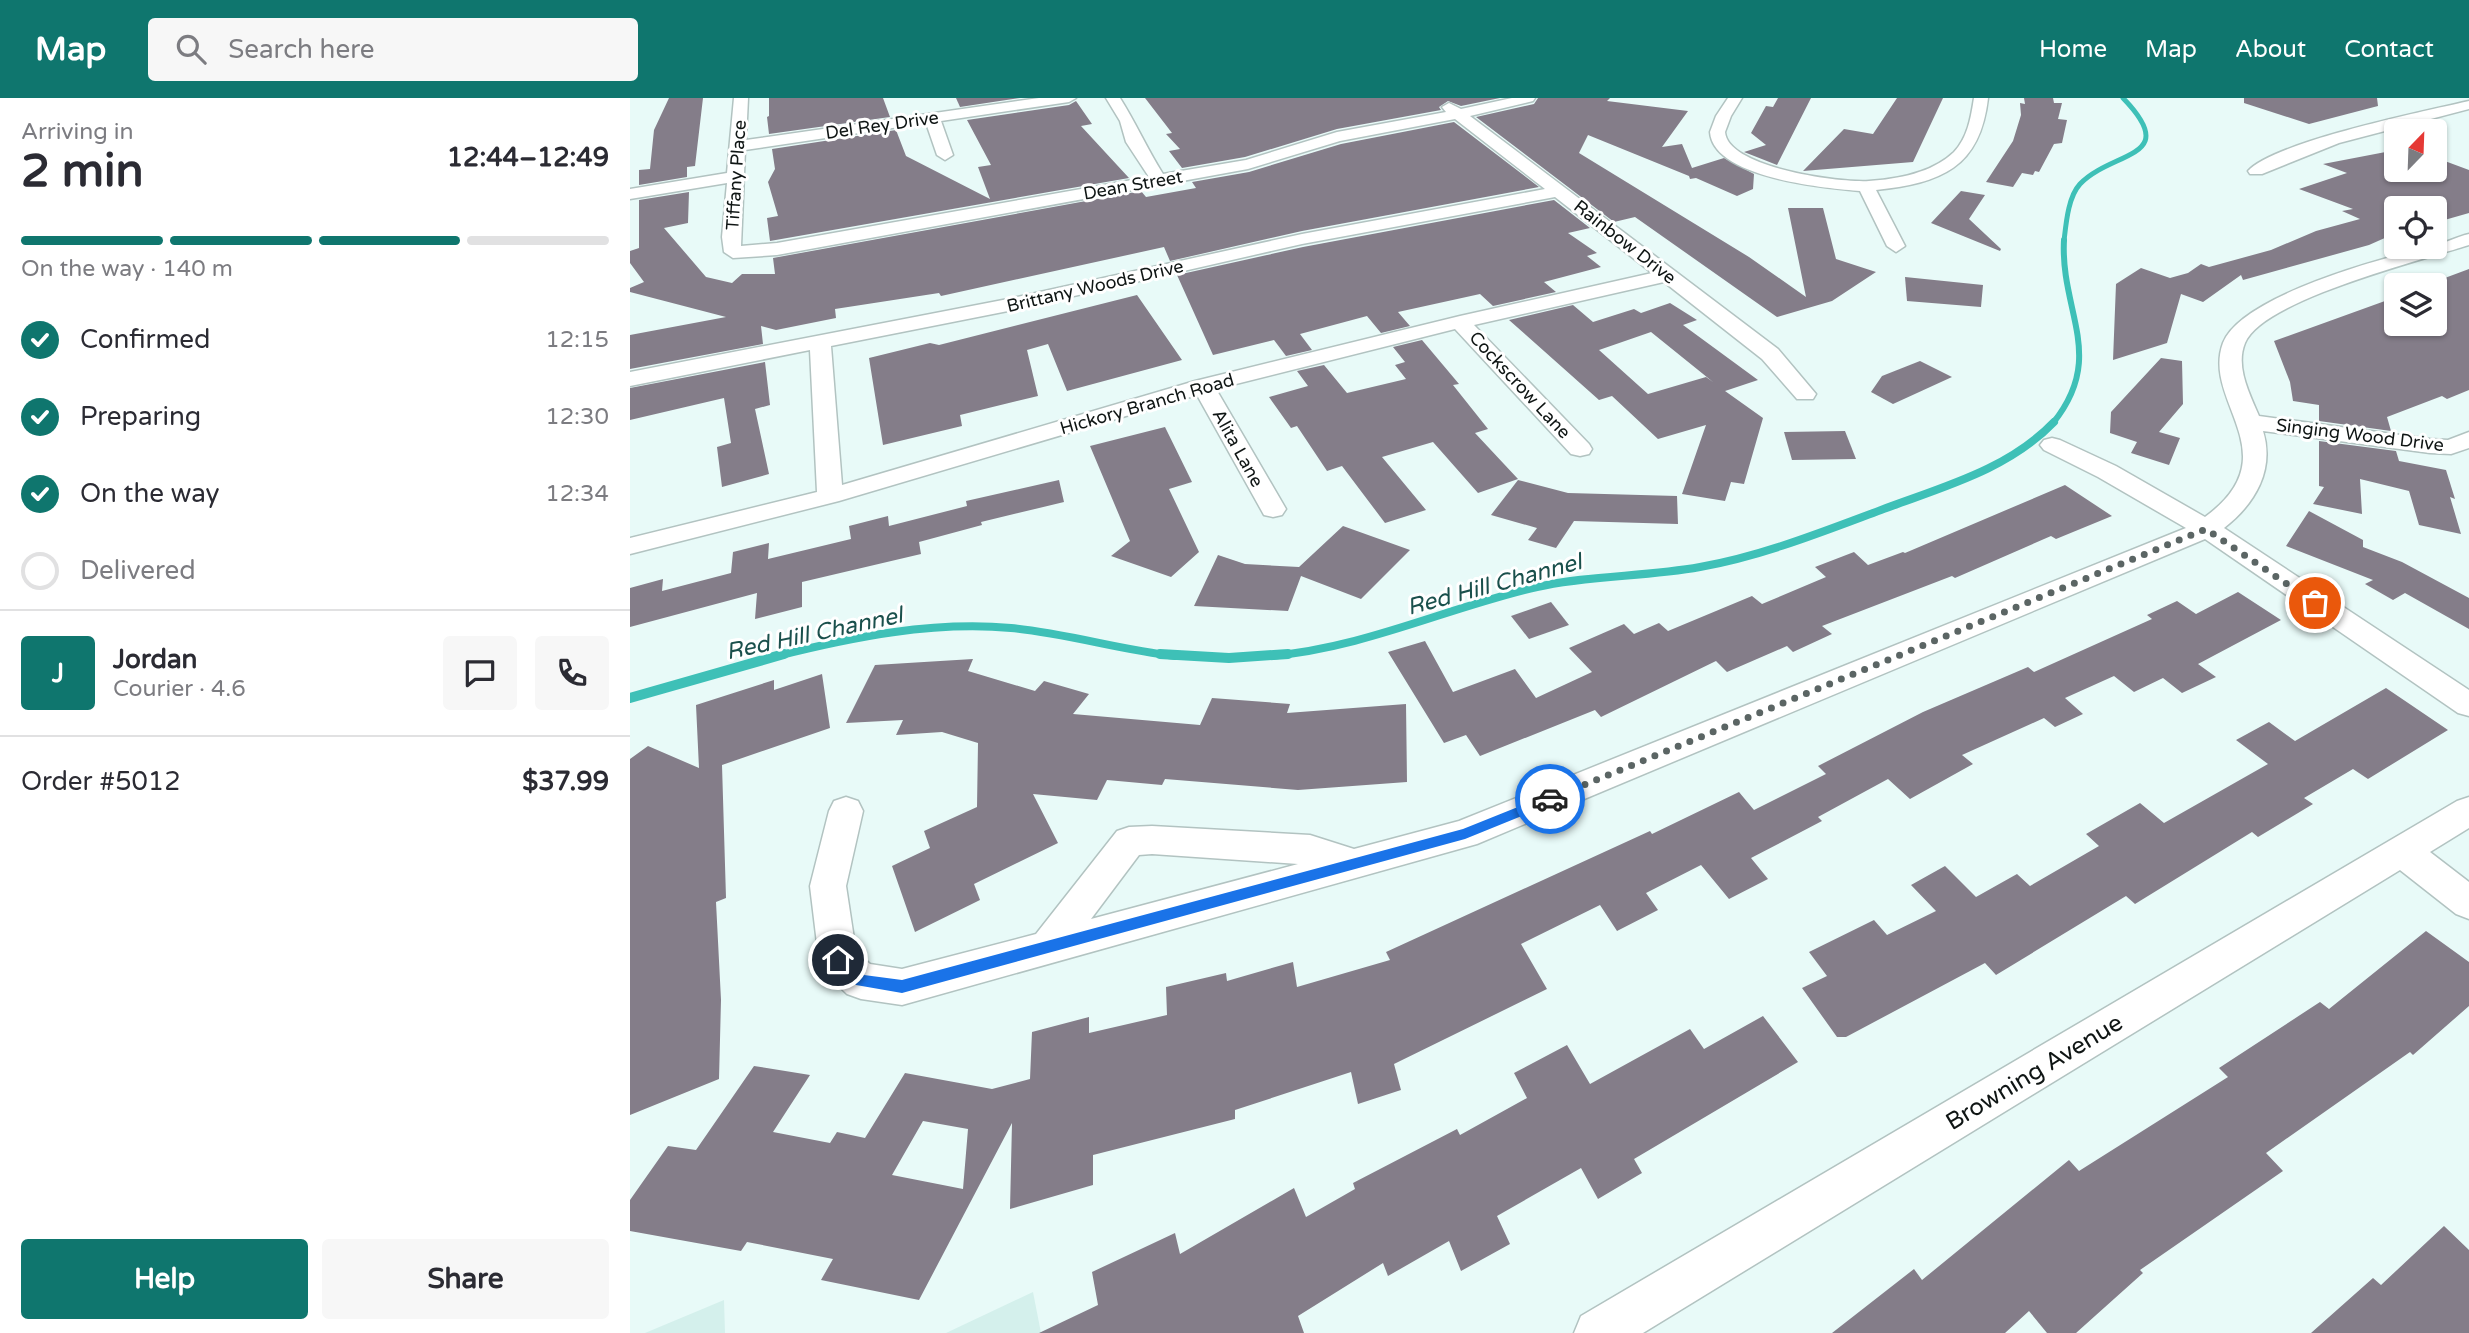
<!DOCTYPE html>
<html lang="en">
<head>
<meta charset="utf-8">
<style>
  :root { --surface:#fff; --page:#f7f7f7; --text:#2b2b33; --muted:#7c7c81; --line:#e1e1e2; --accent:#0f766e }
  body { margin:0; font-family:"Varela Round",sans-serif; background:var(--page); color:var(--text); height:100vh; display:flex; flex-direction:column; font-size:26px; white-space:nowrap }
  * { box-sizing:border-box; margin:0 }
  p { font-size:23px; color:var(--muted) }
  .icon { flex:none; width:38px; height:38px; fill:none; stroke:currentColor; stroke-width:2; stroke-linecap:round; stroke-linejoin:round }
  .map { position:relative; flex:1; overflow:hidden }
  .drawer { display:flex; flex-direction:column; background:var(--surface); width:630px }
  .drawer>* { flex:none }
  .needle { width:46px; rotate:23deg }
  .tools { position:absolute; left:1754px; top:21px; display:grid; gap:14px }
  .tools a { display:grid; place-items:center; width:63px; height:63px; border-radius:7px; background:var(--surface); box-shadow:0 2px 5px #0004; font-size:35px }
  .pin { position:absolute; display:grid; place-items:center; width:60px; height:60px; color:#fff; margin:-30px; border:4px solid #fff; border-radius:50%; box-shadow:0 2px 7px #0007 }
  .courier { position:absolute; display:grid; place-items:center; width:70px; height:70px; margin:-35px; border:5px solid #1a73e8; border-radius:50%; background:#fff; color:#222; box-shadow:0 2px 9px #0007 }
  .summary em { font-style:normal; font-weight:800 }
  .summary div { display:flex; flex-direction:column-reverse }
  .summary { display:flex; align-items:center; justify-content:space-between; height:119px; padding:0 21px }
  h1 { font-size:46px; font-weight:800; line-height:52px }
  .bar { display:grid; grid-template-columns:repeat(4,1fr); gap:10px 7px; align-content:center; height:84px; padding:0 21px }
  .bar i { height:9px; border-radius:5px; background:var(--line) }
  .bar .active { background:var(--accent) }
  .bar p { grid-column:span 4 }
  .line { display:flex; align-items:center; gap:18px; padding:0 21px; border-top:2px solid var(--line) }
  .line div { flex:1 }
  .round { display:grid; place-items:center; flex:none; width:74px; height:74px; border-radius:7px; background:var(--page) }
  ol { padding:0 21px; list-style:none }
  li { display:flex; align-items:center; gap:21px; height:77px }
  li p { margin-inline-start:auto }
  li .icon { padding:7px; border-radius:50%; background:var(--accent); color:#fff; stroke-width:4 }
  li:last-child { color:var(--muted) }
  li i { width:38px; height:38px; border:4px solid var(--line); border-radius:50% }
  .action { display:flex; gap:14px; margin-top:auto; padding:14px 21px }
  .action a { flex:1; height:80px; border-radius:7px; background:var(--accent); color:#fff; font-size:28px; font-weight:800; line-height:80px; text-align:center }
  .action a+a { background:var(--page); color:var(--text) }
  header { display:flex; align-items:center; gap:42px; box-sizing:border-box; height:98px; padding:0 35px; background:var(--accent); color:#fff }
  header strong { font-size:33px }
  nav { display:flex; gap:38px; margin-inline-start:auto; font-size:24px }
  .search { width:490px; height:63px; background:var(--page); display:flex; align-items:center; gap:18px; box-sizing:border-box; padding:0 24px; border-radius:7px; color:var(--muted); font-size:26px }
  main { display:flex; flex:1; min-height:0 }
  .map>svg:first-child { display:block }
</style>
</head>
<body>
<header>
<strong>Map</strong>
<div class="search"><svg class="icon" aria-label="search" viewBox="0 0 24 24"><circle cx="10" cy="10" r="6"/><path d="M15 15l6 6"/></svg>Search here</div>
<nav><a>Home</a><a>Map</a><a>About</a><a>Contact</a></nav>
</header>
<main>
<section class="drawer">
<div class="summary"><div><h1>2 min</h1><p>Arriving in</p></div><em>12:44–12:49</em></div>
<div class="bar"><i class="active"></i><i class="active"></i><i class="active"></i><i></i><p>On the way · 140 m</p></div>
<ol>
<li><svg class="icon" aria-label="check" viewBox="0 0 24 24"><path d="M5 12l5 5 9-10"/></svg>Confirmed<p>12:15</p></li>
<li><svg class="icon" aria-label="check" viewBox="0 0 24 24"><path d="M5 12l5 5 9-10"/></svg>Preparing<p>12:30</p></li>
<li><svg class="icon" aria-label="check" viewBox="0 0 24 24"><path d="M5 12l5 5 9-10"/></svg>On the way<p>12:34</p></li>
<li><i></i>Delivered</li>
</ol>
<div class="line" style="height:126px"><b class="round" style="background:var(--accent);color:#fff">J</b><div><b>Jordan</b><p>Courier · 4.6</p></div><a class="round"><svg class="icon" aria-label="chat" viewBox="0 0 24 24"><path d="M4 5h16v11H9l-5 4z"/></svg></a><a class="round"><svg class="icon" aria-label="phone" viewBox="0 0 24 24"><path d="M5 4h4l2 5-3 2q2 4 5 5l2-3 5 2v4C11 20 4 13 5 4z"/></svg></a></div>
<div class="line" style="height:91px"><div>Order #5012</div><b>$37.99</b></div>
<div class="action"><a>Help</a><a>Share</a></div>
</section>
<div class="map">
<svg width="1839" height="1235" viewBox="0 0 1839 1235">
  <rect width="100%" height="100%" fill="#e8faf8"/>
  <g fill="#d4f0ec">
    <path d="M403,1194L411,1235H316Z"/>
    <path d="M94,1202L95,1235H15Z"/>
  </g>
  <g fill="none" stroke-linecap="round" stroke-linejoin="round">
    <path stroke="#3ec0b7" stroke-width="5" d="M1434,143C1436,126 1438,99 1450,86C1483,52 1552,61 1493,0"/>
    <path stroke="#3ec0b7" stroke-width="6" d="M1423,325C1477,258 1430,214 1434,142"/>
    <g stroke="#3ec0b7" stroke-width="8">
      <path d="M147,558C223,539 302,523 381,530C436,535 490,552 545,558"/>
      <path d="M640,558C734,550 816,510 907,489C960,477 1015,479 1070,469C1132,458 1192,434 1251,412C1312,389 1378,372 1424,324"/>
    </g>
    <g stroke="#3ec0b7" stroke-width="10">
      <path d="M530,556L599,560L658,556"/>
      <path d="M0,600L154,556"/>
    </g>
  </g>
  <g fill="#847d89" fill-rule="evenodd">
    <path d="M39,0H73L65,68L57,69V79L9,87V72L20,71L24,32Z"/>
    <path d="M139,0H253L260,19L139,36L137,19L139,18Z"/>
    <path d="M326,0H390L330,9Z"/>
    <path d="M515,0H870L831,8L818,3L809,9L811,12L707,31L615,59L552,70L539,53L550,51L536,36L542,35Z"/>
    <path d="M908,0H980L977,3L1058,13L1032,49L1052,46L1062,70L1094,60L1124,76L1123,91L1107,98L1066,80L1060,81L1059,78L958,37L949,55L1119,159L1176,199L1158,110H1193L1206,161L1246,174L1202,203L1147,219L1005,119L984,124L846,19L904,6Z"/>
    <path d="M1148,0H1181L1147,67L1114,54L1136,47L1121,35L1136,8L1143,9Z"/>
    <path d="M1267,0H1313L1283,64L1173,73L1214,31L1243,36Z"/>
    <path d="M1394,0H1423L1424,5H1432L1428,21L1437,22L1432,45L1424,46L1409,74L1405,73L1403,77L1392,75L1383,89L1356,84L1383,43L1391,17L1390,5L1395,6Z"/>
    <path d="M1614,0H1747L1748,8L1679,26L1614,5Z"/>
    <path d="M446,3L462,26L451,28L499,80L140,143L137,120L148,118L138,84L145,71L142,51L266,32L276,58L360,101L348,69L361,67L337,22L439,7Z"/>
    <path d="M824,24L909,89L672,133L540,163L534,149L311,198L309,195L205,211L206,220L146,232L131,228L133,246L0,271V237L96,219L0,194V190L14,184L0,165V153L9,150V102L59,94L58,125L34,130L76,179L102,185L112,176H145L143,160L511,93L516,99L566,90L562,84L619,74L711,46Z"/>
    <path d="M1766,52V72H1804V59L1839,72V115L1804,125V110H1766V135L1739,147L1613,182L1611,177L1573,204L1551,196L1537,245L1483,262L1486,186L1511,170L1540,180L1558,175L1571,166L1579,169L1641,152L1686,133L1730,121L1712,113L1723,111L1669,91L1717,75L1693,66Z"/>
    <path d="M1331,93L1355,97L1339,121L1371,151L1370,153L1301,125Z"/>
    <path d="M924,102L960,130L938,135L967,155L957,158L971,169L914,184L926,194L863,208L850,196L768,214L780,228L751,235L737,218L670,236L682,252L656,258L644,242L583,257L547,177L673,149Z"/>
    <path d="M1839,171V292L1817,301L1812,298L1757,319L1761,333L1689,323V307L1663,303L1660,284L1644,243L1766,199V226H1804V187H1796Z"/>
    <path d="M1275,179L1353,187L1351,209L1277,203Z"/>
    <path d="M507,197L552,262L437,293L418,246L397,252L408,298L330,317L332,328L253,347L239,260L300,245L309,247Z"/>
    <path d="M1040,205L1067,222L1053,227L1128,282L1095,293L1133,320L1114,386L1101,384L1095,403L1052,396L1076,327L1028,341L982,298L969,302L879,222L943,207L963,224L1004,211L1011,215ZM1021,234L1083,284L1076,279L1018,296L969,252Z"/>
    <path d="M792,242L829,286L823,287L858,331L845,335L888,381L848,395L803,344L752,359L796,412L755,425L712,368L697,373L667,328L661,330L639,299L678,288L667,273L694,267L717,295L776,281L765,267L775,264L763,249Z"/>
    <path d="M1531,260L1552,263L1553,306L1529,334L1550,340L1539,367L1501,355L1507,344L1480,335L1481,314Z"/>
    <path d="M1290,263L1322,279L1263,306L1241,294L1252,278Z"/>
    <path d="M135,264L140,307L125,311L139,376L92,389L87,349L101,345L94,300L0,322V290Z"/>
    <path d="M535,329L562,384L539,391L569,454L541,479L481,458L500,443L460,348Z"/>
    <path d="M1215,333L1226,361L1162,362L1154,334Z"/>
    <path d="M1689,343L1766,353L1769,363L1816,372L1825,401L1820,399L1831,436L1789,427L1779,393L1730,381L1732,416L1683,406L1694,389L1689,388Z"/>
    <path d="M429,382L434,404L351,424L352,427L289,444L291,456L172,484V509L125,521L127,495L0,529V490L33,481L32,493L101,475L103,454L139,445L138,461L221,441L219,428L258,418L259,428L337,408L336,403Z"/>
    <path d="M888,382L938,395L1047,398L1048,426L944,423L926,450L898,442L907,430L861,417Z"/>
    <path d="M1435,387L1482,418L1426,441L1421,438L1325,480L1322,478L1192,528L1202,536L1163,554L1157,548L1097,574L1086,563L971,619L965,612L850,658L836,637L814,645L758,554L795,543L823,594L885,571L906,600L962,574L939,550L994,526L1004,536L1029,525L1038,533L1122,498L1132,506L1196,479L1185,469L1224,454L1238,467L1273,454L1275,455Z"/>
    <path d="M1679,413L1733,442V449L1772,464L1839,500V531L1775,495L1763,502L1735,486L1743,482L1656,448Z"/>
    <path d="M713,428L780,452L731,501L671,478L658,513L564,508L588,457L615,466L669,469Z"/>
    <path d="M1608,494L1651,522L1568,566L1586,579L1552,595L1533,580L1504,594L1484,578L1435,600L1453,616L1425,629L1414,620L1332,657L1343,666L1280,701L1258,681L1188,719L1192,723L1121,760L1138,781L1099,801L1071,767L1016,795L1028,812L987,833L970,807L891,846L917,891L764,966L771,992L728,1006L721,974L605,1012V1021L463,1057V1087L380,1111L382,1025L289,1202L191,1182L203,1161L117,1144L111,1153L0,1133V1102L38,1048L66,1052L124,968L180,977L143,1034L200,1045L207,1034L235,1040L275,975L362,991L400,981L402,934L459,919V935L537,917L536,889L596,875L597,883L663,864L667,889L760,862L756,854L1020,733L1022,736L1109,694L1124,712L1196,676L1188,668L1293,614L1398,569L1404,574L1522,521L1517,517L1547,503L1566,516ZM293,1023L338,1031L333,1091L262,1077Z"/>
    <path d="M921,504L939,527L899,541L881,518Z"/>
    <path d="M343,561L338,573L405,593L414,583L459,596L443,616L570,627L582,600L660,606L657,615L776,606L777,684L668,692L535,681L532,687L477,682L467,702L403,696L428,745L344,786L350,802L285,834L262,768L300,750L294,733L347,709L348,645L312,634L266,637L273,622L216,625L245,567Z"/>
    <path d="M192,576L200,630L92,667L96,800L86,804L91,902L89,981L0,1017V661L18,648L69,670L66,607L144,582V592Z"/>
    <path d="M1756,590L1818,632L1738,681L1723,671L1674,700L1683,706L1628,739L1622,734L1505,806L1496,798L1366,877L1355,865L1216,939H1207L1172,890L1197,878L1179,854L1244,822L1257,837L1306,813L1281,787L1315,768L1346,799L1387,776L1400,788L1469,748L1456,736L1510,705L1534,725L1638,666L1606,642L1639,624L1665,643Z"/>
    <path d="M1796,833L1839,864V908L1783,957L1780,954L1636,1055L1653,1073L1510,1172L1513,1175L1446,1235H1417L1399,1213L1375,1235H1202L1284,1171L1292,1182L1439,1062L1449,1073L1598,979L1589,970L1690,904L1699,911Z"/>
    <path d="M1133,918L1168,964L1004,1061L1012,1075L968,1101L951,1070L867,1118L880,1146L831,1173L819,1143L758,1178L753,1165L668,1218L674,1235H409L468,1207L462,1174L545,1135L550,1156L664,1090L676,1119L725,1091L723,1085L827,1031L830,1037L897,1000L884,975L937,947L960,986L1060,931L1074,951Z"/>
    <path d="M1814,1128L1839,1152V1235H1681L1743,1180L1751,1187Z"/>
  </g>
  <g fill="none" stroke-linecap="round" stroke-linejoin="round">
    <g stroke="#b2c3c1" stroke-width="3">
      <g id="minor">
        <path d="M104,0H118L116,42L409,0H446L439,4L311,23L323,57L315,62L307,57L296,25L115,52L111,148L147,145L519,79L496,44L490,23L476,0H490C506,25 517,51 533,76L616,62L707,34L816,14L812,9L819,5L831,11L882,0H905L903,3L840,18L1148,251L1186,296L1183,301H1167L1132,261L1034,184L844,227L959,346L962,351L959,356L950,358L941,356L825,231L586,291L656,411L652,417L643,419L634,417L567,297L209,403L0,456V440L187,394L180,252L0,288V274L378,201L672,136L915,91L825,21L710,43L618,71L147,157L103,160L94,154L92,139L97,85L0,101V91L97,75ZM925,99L1022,175L830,218L565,283L212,387L201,248L378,213L672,146Z"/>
        <path d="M1098,0H1112L1101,18L1095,34C1098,70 1210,85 1239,83C1268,81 1302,75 1324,54C1338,39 1341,19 1344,0H1358C1350,70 1311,85 1246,92L1275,148L1266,154L1257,148L1230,93C1195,90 1083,80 1080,34L1086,18Z"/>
        <path d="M1839,3V11L1709,45L1632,76H1620L1618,73C1644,44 1795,13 1839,3Z"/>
        <path d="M1839,136V147C1793,162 1632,202 1615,245C1605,269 1620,297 1629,318L1800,341L1818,342L1839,334V350L1821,356L1800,355L1633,333C1645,372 1625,406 1594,430L1839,592V618L1828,615L1575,441L847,746L272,907L231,901L217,896L194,874L189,862L180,788L199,713L204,703L216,699L228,703L233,713L216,788L226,854L240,866L272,871L406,836L487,733L499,729L522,728L680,737L724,751L829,723L1556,430L1468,379L1414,352L1410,347L1414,342L1422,340L1430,342L1486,368L1575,419C1661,356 1571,304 1593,245C1611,198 1754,159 1801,149C1810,147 1826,139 1839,136ZM522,756L668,766L461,821L509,757Z"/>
        <path d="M1839,699V730L1800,754L1839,784V821L1826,816L1770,772L1013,1235H944L951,1218L1827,703Z"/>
      </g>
    </g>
    <use href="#minor" fill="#fff" fill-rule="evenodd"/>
  </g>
  <path fill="#1a73e8" d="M920,696L924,698V705L835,741L272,895L226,887L201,862L208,855L234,877L272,882L833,731Z"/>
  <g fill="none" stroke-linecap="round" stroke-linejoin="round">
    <path stroke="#5b6564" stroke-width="7" stroke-dasharray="0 12.6" d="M920,701L1576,431L1685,505"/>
  </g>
  <g text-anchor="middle" stroke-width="6" stroke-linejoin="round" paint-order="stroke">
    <g font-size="18" fill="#0f1514" stroke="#fff">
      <text transform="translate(252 27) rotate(-8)" y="6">Del Rey Drive</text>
      <text transform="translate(106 77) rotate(-86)" y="6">Tiffany Place</text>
      <text transform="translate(503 87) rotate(-10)" y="6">Dean Street</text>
      <text transform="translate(995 144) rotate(38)" y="6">Rainbow Drive</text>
      <text transform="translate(465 188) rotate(-13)" y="6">Brittany Woods Drive</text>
      <text transform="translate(890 287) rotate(47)" y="6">Cockscrow Lane</text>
      <text transform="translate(517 306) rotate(-16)" y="6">Hickory Branch Road</text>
      <text transform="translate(1730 337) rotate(7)" y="6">Singing Wood Drive</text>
      <text transform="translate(608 350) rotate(61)" y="6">Alita Lane</text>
    </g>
    <g font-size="23" font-style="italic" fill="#1a504c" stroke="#fff">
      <text transform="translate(864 486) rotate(-15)" y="8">Red Hill Channel</text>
      <text transform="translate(184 535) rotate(-12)" y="8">Red Hill Channel</text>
    </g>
    <g font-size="24" fill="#0f1514" stroke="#fff">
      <text transform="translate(1404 974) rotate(-31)" y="8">Browning Avenue</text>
    </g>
  </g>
</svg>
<div class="tools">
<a><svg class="needle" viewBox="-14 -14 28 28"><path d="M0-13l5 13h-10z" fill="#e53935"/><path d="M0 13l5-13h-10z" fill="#7c7c81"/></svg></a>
<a><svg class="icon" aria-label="locate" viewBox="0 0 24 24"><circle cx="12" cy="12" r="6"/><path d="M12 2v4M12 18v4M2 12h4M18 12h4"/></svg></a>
<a><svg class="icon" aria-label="layers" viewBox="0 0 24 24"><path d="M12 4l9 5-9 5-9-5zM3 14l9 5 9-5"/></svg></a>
</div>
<div class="pin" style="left:1685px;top:505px;background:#ea580c"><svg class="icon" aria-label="bag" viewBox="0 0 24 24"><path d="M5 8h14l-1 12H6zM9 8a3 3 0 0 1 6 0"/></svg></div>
<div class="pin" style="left:208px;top:862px;background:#1f2937"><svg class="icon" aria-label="home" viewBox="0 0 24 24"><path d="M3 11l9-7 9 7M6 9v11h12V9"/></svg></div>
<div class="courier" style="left:920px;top:701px"><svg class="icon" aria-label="car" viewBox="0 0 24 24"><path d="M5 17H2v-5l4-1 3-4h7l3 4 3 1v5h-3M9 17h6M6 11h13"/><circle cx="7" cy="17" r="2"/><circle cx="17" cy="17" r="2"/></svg></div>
</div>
</main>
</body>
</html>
